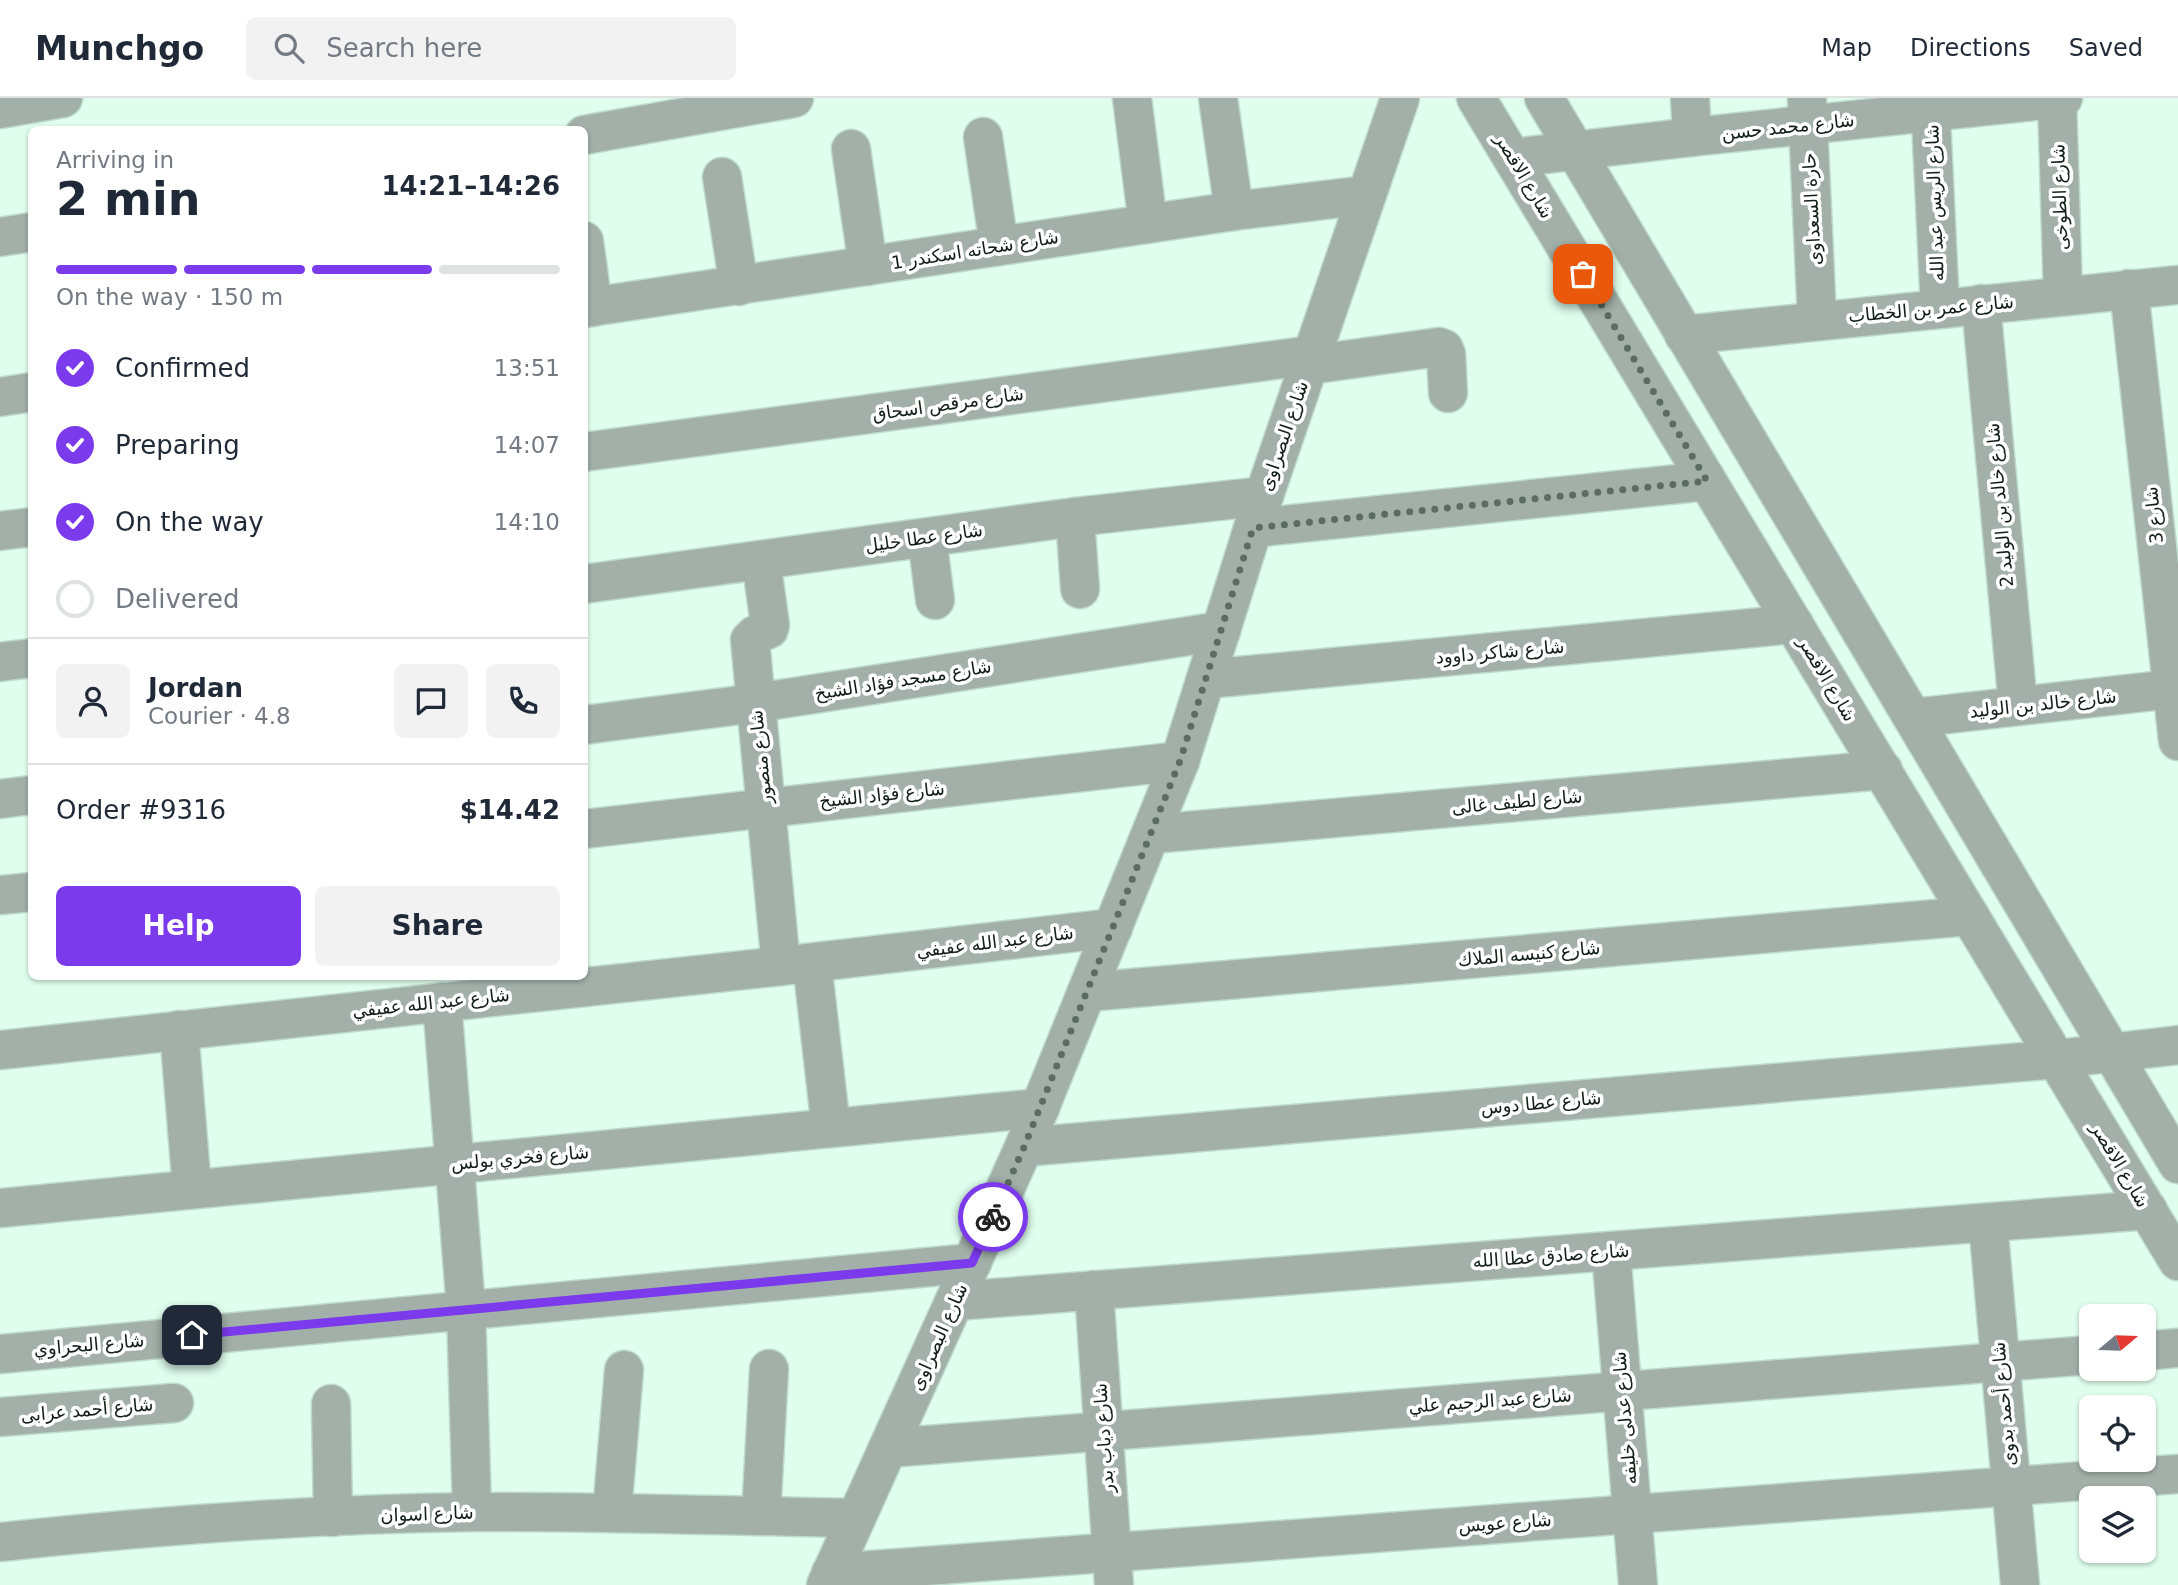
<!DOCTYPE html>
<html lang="en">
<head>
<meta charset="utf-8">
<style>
  :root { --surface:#fff; --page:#f2f2f3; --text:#1f2937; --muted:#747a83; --line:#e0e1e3; --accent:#7c3aed }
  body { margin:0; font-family:"DejaVu Sans","Noto Sans Arabic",sans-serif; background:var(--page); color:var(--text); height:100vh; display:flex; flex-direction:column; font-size:26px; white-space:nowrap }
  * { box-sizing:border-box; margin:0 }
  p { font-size:23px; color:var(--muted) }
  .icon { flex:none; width:38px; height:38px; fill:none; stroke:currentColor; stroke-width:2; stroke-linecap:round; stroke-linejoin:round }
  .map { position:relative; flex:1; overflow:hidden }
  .side { position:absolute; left:28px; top:28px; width:560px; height:854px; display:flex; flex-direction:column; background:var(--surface); border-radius:10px; box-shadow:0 2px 5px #0004 }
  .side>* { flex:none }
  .needle { width:46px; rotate:71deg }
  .buttons { position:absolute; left:2079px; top:1206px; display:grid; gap:14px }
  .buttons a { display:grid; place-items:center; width:77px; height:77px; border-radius:10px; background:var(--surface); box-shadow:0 2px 5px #0004; font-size:35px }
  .pin { position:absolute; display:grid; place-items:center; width:60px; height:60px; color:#fff; margin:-30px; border-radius:14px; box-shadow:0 4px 10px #0006 }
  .courier { position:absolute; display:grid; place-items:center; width:70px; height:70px; margin:-35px; border:5px solid #7c3aed; border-radius:50%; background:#fff; color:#222; box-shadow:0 2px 9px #0007 }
  .headline em { font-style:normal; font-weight:800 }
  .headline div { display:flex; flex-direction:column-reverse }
  .headline { display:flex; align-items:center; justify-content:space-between; height:119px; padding:0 28px }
  h1 { font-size:46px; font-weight:800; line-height:52px }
  .bar { display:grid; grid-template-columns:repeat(4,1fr); gap:10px 7px; align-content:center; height:84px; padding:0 28px }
  .bar i { height:9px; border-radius:5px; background:var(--line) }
  .bar .selected { background:var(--accent) }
  .bar p { grid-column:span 4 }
  .line { display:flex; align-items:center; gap:18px; padding:0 28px; border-top:2px solid var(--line) }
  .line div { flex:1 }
  .round { display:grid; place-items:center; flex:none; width:74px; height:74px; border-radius:10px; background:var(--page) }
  ol { padding:0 28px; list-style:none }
  li { display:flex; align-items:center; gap:21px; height:77px }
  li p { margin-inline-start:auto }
  li .icon { padding:7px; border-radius:50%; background:var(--accent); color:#fff; stroke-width:4 }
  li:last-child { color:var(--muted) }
  li i { width:38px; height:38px; border:4px solid var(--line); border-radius:50% }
  .action { display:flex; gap:14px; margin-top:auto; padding:14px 28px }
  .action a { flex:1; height:80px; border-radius:10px; background:var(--accent); color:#fff; font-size:28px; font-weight:800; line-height:80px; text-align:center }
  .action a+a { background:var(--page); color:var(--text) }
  header { display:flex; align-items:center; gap:42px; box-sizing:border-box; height:98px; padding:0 35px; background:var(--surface); border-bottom:2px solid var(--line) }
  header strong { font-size:33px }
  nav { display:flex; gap:38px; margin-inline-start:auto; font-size:24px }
  .search { width:490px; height:63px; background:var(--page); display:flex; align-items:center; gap:18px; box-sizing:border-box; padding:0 24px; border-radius:10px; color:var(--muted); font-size:26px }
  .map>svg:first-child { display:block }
</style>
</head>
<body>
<header>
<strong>Munchgo</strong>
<div class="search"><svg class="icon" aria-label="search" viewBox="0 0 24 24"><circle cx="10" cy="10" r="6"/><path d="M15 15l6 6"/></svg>Search here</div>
<nav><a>Map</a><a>Directions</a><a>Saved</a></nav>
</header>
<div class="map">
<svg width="2178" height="1487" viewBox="0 0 2178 1487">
  <rect width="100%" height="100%" fill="#dffeee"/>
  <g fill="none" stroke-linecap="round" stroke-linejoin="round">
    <g stroke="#bedacc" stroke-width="41">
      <g id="minor">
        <path d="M1132,0L1148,126"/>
        <path d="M1218,0L1234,113"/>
        <path d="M1476,0L2178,1163"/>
        <path d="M1544,0L2178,1066"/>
        <path d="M1690,0L1692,39"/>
        <path d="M1930,0L1940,210"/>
        <path d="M2057,0L2063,198"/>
        <path d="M1807,2L1817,222"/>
        <path d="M0,11L63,0"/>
        <path d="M584,37L794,0"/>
        <path d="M983,39L999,148"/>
        <path d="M851,51L868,168"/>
        <path d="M1513,60L1692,39L2063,0"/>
        <path d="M722,79L739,188"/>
        <path d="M0,139L32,134"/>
        <path d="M584,143L593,209"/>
        <path d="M2129,191L2178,643"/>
        <path d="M1981,206L2018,608"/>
        <path d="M584,210L1234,113L1366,97"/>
        <path d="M1684,237L2178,187"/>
        <path d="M1309,267L1439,249L1444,251L1446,256L1448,295"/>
        <path d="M0,299L32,294"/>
        <path d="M584,354L1312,257"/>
        <path d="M1075,419L1080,491"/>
        <path d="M1253,430L1707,383"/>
        <path d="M0,433L32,429"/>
        <path d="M927,440L935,502"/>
        <path d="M761,462L770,527L769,531L755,537L750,542L781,868"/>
        <path d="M584,486L1075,419L1264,398"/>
        <path d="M0,564L32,560"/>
        <path d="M1206,581L1794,526"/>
        <path d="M1913,620L2172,591"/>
        <path d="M584,627L756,605L1221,533"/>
        <path d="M0,701L32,697"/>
        <path d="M584,731L1180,663"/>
        <path d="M1152,736L1883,672"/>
        <path d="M0,797L32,794"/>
        <path d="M812,865L831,1030"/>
        <path d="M1087,894L1970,818"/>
        <path d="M442,904L466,1211L472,1414"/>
        <path d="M179,932L192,1091"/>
        <path d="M0,952L781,868L1113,830"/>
        <path d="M1024,1049L2057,961L2178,947"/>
        <path d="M0,1110L1040,1010"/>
        <path d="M1988,1125L2020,1487"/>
        <path d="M1611,1153L1638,1487"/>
        <path d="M1094,1192L1114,1487"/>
        <path d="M955,1203L2148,1112"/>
        <path d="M2144,1253L2178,1250"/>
        <path d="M0,1256L972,1165"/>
        <path d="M331,1306L333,1419"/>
        <path d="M0,1319L174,1305"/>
        <path d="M888,1350L2091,1257"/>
        <path d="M612,1414L624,1272"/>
        <path d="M761,1418L769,1271"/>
        <path d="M0,1444C158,1427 317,1416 475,1414C602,1413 729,1418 856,1420"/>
        <path d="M831,1475L2178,1376"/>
        <path d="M826,1487L1024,1049L1180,663L1253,430L1400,0"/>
      </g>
    </g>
    <use href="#minor" stroke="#a2b0a9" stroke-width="38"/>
  </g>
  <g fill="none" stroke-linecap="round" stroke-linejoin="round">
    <path stroke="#5a6c63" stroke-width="7" stroke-dasharray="0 12.6" d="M993,1119L1024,1049L1180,663L1253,430L1707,383L1583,176"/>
    <path stroke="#7c3aed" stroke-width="9" d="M192,1237L972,1165L993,1119"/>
  </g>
  <g text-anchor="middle" stroke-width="7" stroke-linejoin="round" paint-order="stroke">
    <g font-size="18" fill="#121e18" stroke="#fff">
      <text transform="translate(1788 29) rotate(-6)" y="6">شارع محمد حسن</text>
      <text transform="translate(1524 78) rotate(59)" y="6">شارع الاقصر</text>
      <text transform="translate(2060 99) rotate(-92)" y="6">شارع الطوخى</text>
      <text transform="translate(1935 105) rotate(-92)" y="6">شارع الريس عبد الله</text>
      <text transform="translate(1812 111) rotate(-93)" y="6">حارة السعداوى</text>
      <text transform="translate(975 152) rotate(-9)" y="6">شارع شحاته اسكندر 1</text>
      <text transform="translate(1931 211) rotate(-5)" y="6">شارع عمر بن الخطاب</text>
      <text transform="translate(948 306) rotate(-8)" y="6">شارع مرقص اسحاق</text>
      <text transform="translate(1284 338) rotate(-71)" y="6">شارع البصراوى</text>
      <text transform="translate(2000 407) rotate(-95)" y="6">شارع خالد بن الوليد 2</text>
      <text transform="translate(2154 417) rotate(-96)" y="6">شارع 3</text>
      <text transform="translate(924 440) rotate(-8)" y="6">شارع عطا خليل</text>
      <text transform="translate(1500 554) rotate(-5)" y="6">شارع شاكر داوود</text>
      <text transform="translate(1827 581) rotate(59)" y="6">شارع الاقصر</text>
      <text transform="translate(903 582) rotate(-9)" y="6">شارع مسجد فؤاد الشيخ</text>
      <text transform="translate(2043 606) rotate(-6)" y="6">شارع خالد بن الوليد</text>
      <text transform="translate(761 659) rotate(-96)" y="6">شارع منصور</text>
      <text transform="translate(882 697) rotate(-6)" y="6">شارع فؤاد الشيخ</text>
      <text transform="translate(1517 704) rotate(-5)" y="6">شارع لطيف غالى</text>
      <text transform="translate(995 844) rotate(-7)" y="6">شارع عبد الله عفيفي</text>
      <text transform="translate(1529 856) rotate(-5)" y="6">شارع كنيسه الملاك</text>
      <text transform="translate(431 905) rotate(-6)" y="6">شارع عبد الله عفيفي</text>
      <text transform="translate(1541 1005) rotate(-5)" y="6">شارع عطا دوس</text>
      <text transform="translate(520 1060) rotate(-5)" y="6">شارع فخري بولس</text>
      <text transform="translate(2120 1067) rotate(59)" y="6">شارع الاقصر</text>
      <text transform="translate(1551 1158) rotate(-4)" y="6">شارع صادق عطا الله</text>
      <text transform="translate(939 1239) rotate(-66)" y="6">شارع البصراوى</text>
      <text transform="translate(89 1247) rotate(-5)" y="6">شارع البحراوي</text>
      <text transform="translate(1490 1303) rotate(-4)" y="6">شارع عبد الرحيم علي</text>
      <text transform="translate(2004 1306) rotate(-95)" y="6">شارع أحمد بدوى</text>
      <text transform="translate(87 1312) rotate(-5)" y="6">شارع أحمد عرابى</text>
      <text transform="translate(1625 1320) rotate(-95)" y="6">شارع عدلى خليفه</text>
      <text transform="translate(1104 1340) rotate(-94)" y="6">شارع دياب بدر</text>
      <text transform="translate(427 1416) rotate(-2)" y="6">شارع اسوان</text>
      <text transform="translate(1505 1425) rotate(-4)" y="6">شارع عويس</text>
    </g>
  </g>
</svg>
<div class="buttons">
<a><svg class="needle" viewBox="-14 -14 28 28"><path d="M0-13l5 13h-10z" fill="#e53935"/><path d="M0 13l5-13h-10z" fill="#747a83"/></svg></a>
<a><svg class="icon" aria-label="locate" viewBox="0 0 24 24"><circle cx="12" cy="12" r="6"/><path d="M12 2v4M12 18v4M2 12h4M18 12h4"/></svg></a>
<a><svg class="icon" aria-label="layers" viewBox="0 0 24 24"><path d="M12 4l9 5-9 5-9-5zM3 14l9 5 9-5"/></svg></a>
</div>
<div class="pin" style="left:1583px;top:176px;background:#ea580c"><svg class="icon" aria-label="bag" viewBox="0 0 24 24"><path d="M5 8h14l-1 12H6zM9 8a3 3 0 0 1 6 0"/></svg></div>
<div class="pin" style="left:192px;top:1237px;background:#1f2937"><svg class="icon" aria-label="home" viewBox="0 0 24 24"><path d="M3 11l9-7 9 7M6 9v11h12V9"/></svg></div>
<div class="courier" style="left:993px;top:1119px"><svg class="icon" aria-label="bike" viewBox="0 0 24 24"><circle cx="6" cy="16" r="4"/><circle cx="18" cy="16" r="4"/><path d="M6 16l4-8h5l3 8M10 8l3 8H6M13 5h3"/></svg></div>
<section class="side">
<div class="headline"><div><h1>2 min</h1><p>Arriving in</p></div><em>14:21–14:26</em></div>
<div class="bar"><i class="selected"></i><i class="selected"></i><i class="selected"></i><i></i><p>On the way · 150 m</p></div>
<ol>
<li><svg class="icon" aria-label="check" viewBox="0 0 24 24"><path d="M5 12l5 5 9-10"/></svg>Confirmed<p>13:51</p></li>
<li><svg class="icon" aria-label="check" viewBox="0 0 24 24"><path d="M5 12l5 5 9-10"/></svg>Preparing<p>14:07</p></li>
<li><svg class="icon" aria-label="check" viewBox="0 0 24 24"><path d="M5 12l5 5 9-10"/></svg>On the way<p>14:10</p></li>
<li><i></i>Delivered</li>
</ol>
<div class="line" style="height:126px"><a class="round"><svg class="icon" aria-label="person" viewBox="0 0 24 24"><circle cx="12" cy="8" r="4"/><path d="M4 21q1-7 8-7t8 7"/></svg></a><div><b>Jordan</b><p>Courier · 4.8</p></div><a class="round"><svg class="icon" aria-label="chat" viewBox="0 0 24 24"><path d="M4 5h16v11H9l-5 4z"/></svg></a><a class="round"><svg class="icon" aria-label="phone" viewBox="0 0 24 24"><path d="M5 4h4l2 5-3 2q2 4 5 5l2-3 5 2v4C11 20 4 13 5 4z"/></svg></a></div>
<div class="line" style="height:91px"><div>Order #9316</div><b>$14.42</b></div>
<div class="action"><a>Help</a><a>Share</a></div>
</section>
</div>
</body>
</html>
